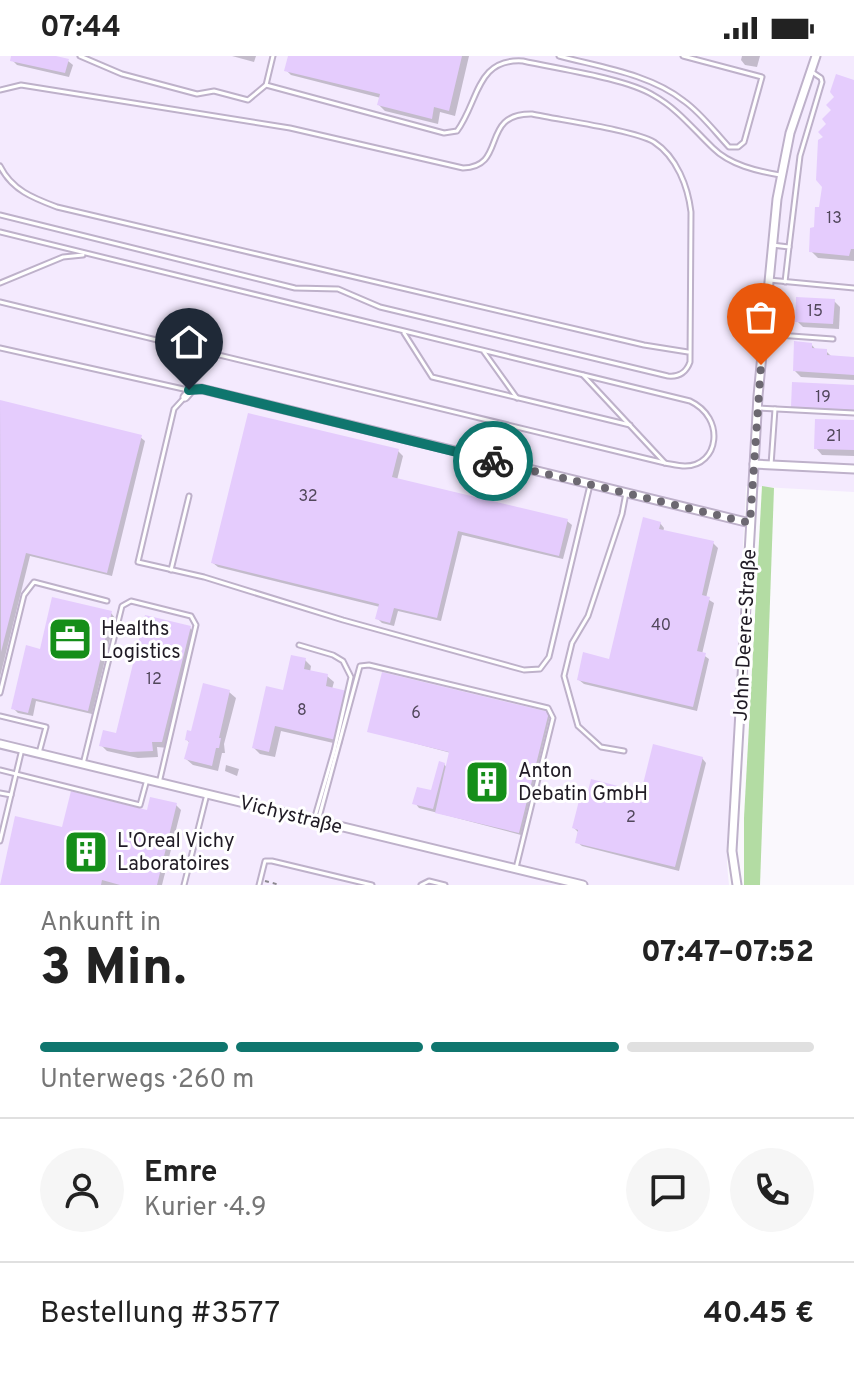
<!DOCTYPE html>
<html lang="de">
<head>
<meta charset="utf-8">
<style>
  :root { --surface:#fff; --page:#f6f6f6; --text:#222; --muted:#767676; --line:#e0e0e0; --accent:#0f766e }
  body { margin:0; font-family:Overpass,sans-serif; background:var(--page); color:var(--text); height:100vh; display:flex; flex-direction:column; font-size:30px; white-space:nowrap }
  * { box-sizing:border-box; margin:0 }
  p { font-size:26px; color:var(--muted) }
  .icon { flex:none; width:44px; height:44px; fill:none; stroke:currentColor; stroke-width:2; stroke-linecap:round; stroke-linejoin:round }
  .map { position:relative; height:829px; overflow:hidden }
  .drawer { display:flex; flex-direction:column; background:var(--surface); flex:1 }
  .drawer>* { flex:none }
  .pin { position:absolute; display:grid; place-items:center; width:68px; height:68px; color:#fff; margin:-82px -34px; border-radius:50% 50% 50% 0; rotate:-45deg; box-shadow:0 0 8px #0007 }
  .pin .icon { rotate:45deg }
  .courier { position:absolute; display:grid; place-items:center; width:80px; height:80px; margin:-40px; border:6px solid #0f766e; border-radius:50%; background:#fff; color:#222; box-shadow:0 2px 10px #0007 }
  .headline em { font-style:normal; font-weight:800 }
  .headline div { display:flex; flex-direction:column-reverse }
  .headline { display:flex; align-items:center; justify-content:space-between; height:136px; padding:0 40px }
  h1 { font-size:52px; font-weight:800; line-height:60px }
  .bar { display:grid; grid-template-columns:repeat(4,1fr); gap:12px 8px; align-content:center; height:96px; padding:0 40px }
  .bar i { height:10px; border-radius:6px; background:var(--line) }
  .bar .selected { background:var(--accent) }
  .bar p { grid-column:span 4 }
  .line { display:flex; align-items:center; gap:20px; padding:0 40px; border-top:2px solid var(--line) }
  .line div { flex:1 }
  .round { display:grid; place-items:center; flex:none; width:84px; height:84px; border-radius:42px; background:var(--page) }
  .status { display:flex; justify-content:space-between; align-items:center; height:56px; padding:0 40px; background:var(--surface); direction:ltr }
  .status svg { height:22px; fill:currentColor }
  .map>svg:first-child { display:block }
</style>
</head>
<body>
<div class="status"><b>07:44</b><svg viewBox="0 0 49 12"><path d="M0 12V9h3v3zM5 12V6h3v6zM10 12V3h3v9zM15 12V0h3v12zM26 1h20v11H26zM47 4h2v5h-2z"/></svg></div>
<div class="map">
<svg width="854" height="829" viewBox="0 0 854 829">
  <rect width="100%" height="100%" fill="#faf8fd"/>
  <path fill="#f4eafe" d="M0,0H854V436L746,430L727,808L729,829H0Z"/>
  <path fill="#b3dca3" d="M762,430L774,432L760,829H744V762Z"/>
  <g fill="#0003">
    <path d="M13,0H48L68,5L73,9L69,21L17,9L12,4Z"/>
    <path d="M232,0H256L254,6Z"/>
    <path d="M290,0H469L455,60L440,56L438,68L385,55L379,49L381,42L291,19L286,14Z"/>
    <path d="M742,0H760L757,11L745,9L741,4Z"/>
    <path d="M854,25V205L818,202L811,195L821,153L829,68Z"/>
    <path d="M834,245L840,251L839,273L803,271L797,265Z"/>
    <path d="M811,288L817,295H826L832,301L854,303V324L801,321L795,315Z"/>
    <path d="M854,331V359L799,356L793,350Z"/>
    <path d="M0,346L140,381L145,385L112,520L30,500L0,621Z"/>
    <path d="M854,366V400L822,399L816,392Z"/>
    <path d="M398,395L403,400L397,424L567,465L572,469L563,503L462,479L441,565L398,555L394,570L382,567L377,562L380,551L218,511L213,507Z"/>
    <path d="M660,467L664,472L663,476L713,487L718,492L706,542L714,547L702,598L709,603L697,655L584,628L579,624L611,605Z"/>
    <path d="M111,557L115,562L92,658L36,645L33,660L18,657L13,652L41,595Z"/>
    <path d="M190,572L196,578L168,692L157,691L158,701L138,702L107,695L101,689L118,679Z"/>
    <path d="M305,604L311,610L310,616L327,620L334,626L332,633L346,637L353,643L342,689L281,675L275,701L260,698L254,692Z"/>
    <path d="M229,636L236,642L224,688L225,697H222L218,715L193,709L186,703L190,687L187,684Z"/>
    <path d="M548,658L550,660L521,779L419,752L415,747L433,737L444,708L447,712L451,697L369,675Z"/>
    <path d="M702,702L706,707L679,815L582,790L577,786L578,776L574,772L590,737L642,738Z"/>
    <path d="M226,709L239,713L237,720L225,715Z"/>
    <path d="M176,749L181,754L162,829H0L63,774Z"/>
  </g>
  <g fill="#e5ccfd">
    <path d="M11,0H56L69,3L65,17L10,5Z"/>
    <path d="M288,0H462L449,55L434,51L432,63L377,49L380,38L284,15Z"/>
    <path d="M836,18L854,24V193H851L849,200L809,196L810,172L814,171L815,151H819L822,131L816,124L818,84L823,81L818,76L826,68L822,63L831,54L826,49L834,41L830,36Z"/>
    <path d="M796,241L835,243L833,268L795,266Z"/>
    <path d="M794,285L812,287V292L827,293V299L854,301V319L793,315Z"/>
    <path d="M792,326L854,329V354L791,351Z"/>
    <path d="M0,344L142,379L107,517L26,497L1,596Z"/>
    <path d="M248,357L399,393L392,421L568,463L559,500L458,475L437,562L394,552L390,567L375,563L379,548L211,507Z"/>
    <path d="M815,363L854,364V394L814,393Z"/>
    <path d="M643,461L661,466L659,473L714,485L702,539L710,541L697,595L706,597L693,651L577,624L583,596L609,603Z"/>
    <path d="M52,541L112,555L88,655L32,642L28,657L11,653L26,589L40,593Z"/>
    <path d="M145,559L191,570L162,686H152L153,695L130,696L99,690L103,674L116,677Z"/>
    <path d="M291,599L306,602L304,613L328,618L326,630L347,635L336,684L275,670L269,696L252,692L266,630L283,634Z"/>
    <path d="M382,616L549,656L519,777L435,757L449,696L367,676Z"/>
    <path d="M203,627L230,634L219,682H221L219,692H216L212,710L184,703L189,685L185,684L187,674L191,675Z"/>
    <path d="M653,688L703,701L675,811L575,787L578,774L572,772L582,733L588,735L591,723L641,736Z"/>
    <path d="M439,705L445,707L433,753L412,748L417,731L431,734Z"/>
    <path d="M71,735L147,754L150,741L177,747L157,829H120L102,824L101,829H0L15,760L62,771Z"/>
  </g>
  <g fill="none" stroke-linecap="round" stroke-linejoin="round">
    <g stroke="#beb1ca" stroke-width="7">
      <g id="lane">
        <path d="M80,0L122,18L197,38L214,35L248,44L266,29L273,0"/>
        <path d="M559,0C600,11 650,18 684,45C701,57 715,76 729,91H738L744,86L762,21L683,0"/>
        <path d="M266,29L444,77L457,75C479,45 476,2 523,5C558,13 625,22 653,39C678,53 693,73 713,92C730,109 757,115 780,119"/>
        <path d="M0,34L21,29L290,72L463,112C508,111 479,57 532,58C559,64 634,74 654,86C677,101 688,131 691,156L690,306C686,317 679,321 668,320L380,251L338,233L295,232L0,159"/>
        <path d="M0,110C12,134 33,142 57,151L644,289L688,296"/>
        <path d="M0,176L690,345C726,362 719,410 685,410C679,410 671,408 665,407L0,246"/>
        <path d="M772,189L789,191L785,226"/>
        <path d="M789,191L800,100L822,26L821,22L812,16"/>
        <path d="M769,224L854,232"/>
        <path d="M0,227L63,201L83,199"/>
        <path d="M404,277L432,321L630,369"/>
        <path d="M764,278L833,283"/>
        <path d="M0,292L188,334"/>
        <path d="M484,296L517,342"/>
        <path d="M583,319L665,407"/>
        <path d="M185,341L174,353L138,506L204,521L343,564L524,614L540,613L549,601L590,429"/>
        <path d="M758,352L854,357"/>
        <path d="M771,409L775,353"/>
        <path d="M171,514L189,440"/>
        <path d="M299,589L333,599L343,605L351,621L334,695L314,764"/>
        <path d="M0,637L24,539L34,526L107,545"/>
        <path d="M0,660L46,671L39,697"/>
        <path d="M624,695L601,691L578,670L564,620L572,587L588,560L622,458L626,437"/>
        <path d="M83,708L122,550L131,545L191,560L196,569L160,723"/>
        <path d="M0,714L140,749L146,727"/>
        <path d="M0,737L11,739"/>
        <path d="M318,765L360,610L369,609L548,652L553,662L516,812"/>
        <path d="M0,785L22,693"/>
        <path d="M184,829L207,738"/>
        <path d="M259,829L265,805H272L372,829"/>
        <path d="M421,829L429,825L445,829"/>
      </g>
    </g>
    <g stroke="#beb1ca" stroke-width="11">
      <g id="street">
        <path d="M185,341L192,333H202L750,467"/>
        <path d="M754,408L854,413"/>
        <path d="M0,688L583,829"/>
        <path d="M737,829L732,795L758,340L777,143L790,77L816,0"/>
      </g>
    </g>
    <path stroke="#8c8890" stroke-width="2" stroke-dasharray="4 4" stroke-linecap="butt" d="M265,825L280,829"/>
    <use href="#lane" stroke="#fff" stroke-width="3"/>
    <use href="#street" stroke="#fff" stroke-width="7"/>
  </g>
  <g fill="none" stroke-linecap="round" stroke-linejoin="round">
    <path stroke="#6c6871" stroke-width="8" stroke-dasharray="0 14.4" d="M493,405L750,467L761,309"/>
    <path stroke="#0f766e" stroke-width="10" d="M189,334L202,333L493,405"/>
  </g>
  <defs>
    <g id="office-square" transform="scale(2.3)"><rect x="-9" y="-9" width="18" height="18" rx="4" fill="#158e19" stroke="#fff"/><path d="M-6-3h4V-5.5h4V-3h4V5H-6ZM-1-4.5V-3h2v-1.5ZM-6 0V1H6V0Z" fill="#fff"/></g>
    <g id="building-square" transform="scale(2.3)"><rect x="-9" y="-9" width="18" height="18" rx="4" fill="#158e19" stroke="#fff"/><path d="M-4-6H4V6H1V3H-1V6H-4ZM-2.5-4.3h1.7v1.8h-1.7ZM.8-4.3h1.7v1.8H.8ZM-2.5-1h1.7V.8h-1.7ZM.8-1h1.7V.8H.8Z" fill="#fff"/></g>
  </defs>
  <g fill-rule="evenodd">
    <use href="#office-square" x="70" y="583"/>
    <use href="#building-square" x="487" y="726"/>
    <use href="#building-square" x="86" y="796"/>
  </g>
  <g text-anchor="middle" stroke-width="6" stroke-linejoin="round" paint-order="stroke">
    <g font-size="16" fill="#51475b">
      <text x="834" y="167">13</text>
      <text x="815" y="260">15</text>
      <text x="823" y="346">19</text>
      <text x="834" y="385">21</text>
      <text x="308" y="445">32</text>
      <text x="661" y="574">40</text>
      <text x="154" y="628">12</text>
      <text x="302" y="659">8</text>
      <text x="416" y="662">6</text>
      <text x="631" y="766">2</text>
    </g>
    <g font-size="20" fill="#201b25" stroke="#fff" text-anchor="start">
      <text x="101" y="579">Healths<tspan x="101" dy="23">Logistics</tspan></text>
      <text x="518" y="721">Anton<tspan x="518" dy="23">Debatin GmbH</tspan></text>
      <text x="117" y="791">L'Oreal Vichy<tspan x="117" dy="23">Laboratoires</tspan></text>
    </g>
    <g font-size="20" fill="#201b25" stroke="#fff">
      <text transform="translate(744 579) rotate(-87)" y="7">John-Deere-Straße</text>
      <text transform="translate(291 758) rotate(14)" y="7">Vichystraße</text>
    </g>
  </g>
</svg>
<div class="pin" style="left:761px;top:309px;background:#ea580c"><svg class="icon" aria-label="bag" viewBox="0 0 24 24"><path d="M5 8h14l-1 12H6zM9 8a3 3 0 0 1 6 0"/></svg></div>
<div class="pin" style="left:189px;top:334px;background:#1f2937"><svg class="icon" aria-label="home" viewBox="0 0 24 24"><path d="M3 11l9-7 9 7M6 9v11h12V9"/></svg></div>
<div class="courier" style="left:493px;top:405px"><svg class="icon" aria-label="bike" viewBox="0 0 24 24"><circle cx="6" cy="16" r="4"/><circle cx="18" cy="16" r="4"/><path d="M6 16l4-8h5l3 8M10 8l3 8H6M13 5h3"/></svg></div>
</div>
<section class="drawer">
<div class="headline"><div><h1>3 Min.</h1><p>Ankunft in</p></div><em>07:47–07:52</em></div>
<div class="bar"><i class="selected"></i><i class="selected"></i><i class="selected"></i><i></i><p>Unterwegs · 260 m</p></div>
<div class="line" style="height:144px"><a class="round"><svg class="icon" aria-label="person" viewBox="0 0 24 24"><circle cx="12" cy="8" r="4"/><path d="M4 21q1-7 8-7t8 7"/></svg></a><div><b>Emre</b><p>Kurier · 4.9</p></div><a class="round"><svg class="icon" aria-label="chat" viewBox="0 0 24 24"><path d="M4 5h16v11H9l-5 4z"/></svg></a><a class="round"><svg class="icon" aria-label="phone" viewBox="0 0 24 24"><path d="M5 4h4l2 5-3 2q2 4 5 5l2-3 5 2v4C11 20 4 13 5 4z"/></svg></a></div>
<div class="line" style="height:104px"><div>Bestellung #3577</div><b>40.45 €</b></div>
</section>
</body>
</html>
